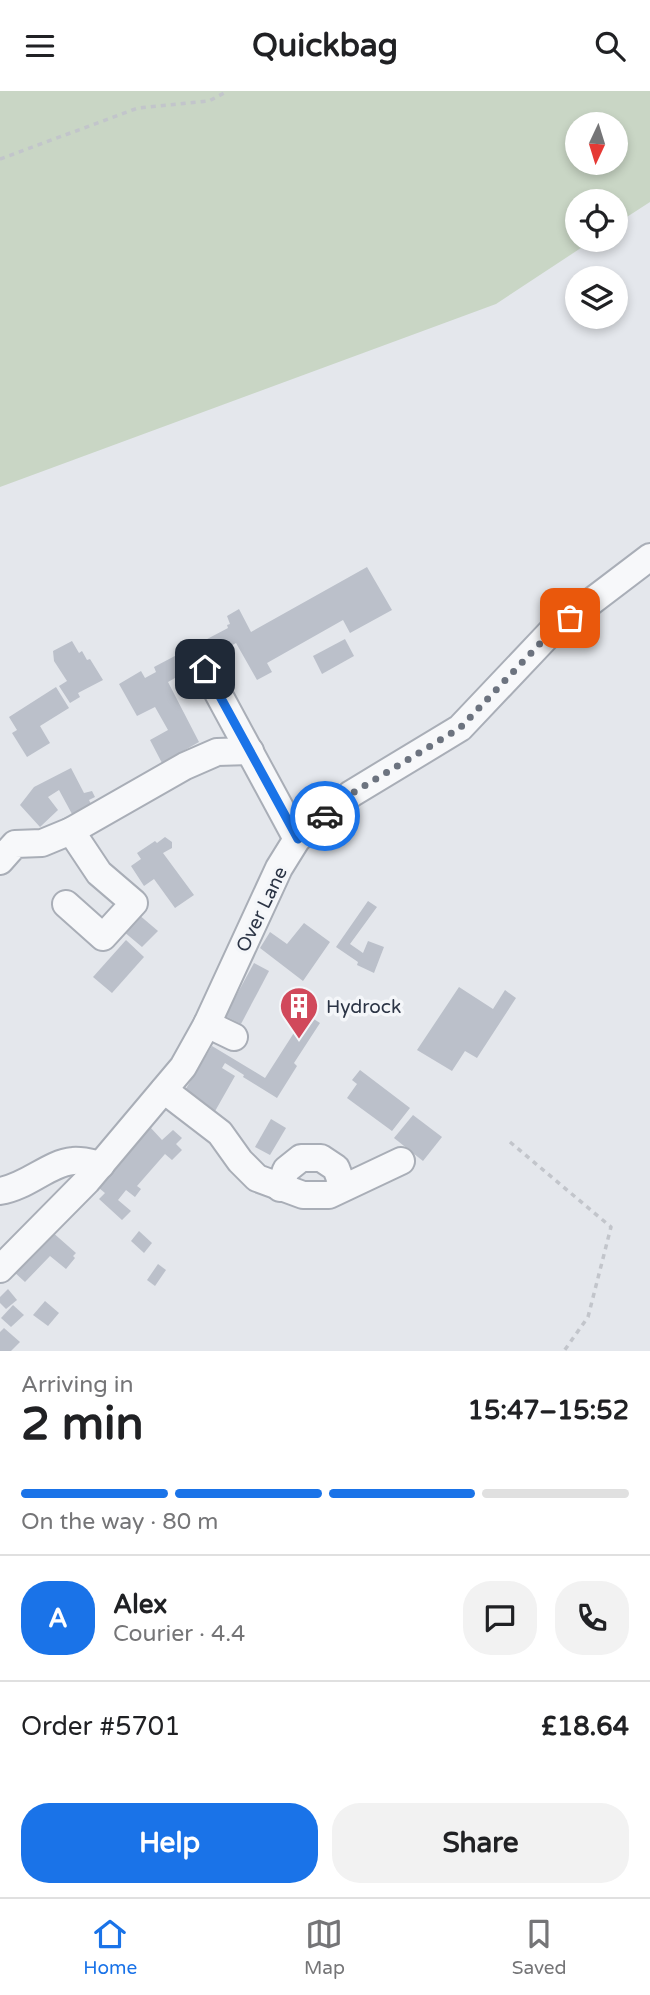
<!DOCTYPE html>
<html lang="en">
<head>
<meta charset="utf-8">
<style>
  :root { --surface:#fff; --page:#f2f2f2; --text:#202124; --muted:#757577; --line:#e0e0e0; --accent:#1a73e8 }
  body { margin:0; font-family:"Varela Round",sans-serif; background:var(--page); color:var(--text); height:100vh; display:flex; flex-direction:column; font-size:26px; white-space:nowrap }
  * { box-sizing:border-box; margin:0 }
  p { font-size:23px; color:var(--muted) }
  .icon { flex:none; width:38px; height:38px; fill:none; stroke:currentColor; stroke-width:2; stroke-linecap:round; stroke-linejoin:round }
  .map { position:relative; height:1260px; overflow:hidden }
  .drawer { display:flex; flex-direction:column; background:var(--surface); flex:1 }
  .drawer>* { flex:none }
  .needle { width:46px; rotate:184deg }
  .buttons { position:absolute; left:565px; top:21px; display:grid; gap:14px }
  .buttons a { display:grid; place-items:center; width:63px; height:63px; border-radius:50%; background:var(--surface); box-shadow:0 4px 10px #0003; font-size:35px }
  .pin { position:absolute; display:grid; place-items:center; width:60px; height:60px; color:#fff; margin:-30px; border-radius:14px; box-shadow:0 4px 10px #0006 }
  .courier { position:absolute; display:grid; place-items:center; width:70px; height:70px; margin:-35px; border:5px solid #1a73e8; border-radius:50%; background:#fff; color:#222; box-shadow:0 2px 9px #0007 }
  .summary em { font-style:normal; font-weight:800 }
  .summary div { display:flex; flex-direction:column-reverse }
  .summary { display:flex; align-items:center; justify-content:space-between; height:119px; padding:0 21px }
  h1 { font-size:46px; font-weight:800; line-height:52px }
  .bar { display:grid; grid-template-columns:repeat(4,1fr); gap:10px 7px; align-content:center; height:84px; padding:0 21px }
  .bar i { height:9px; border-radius:5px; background:var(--line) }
  .bar .selected { background:var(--accent) }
  .bar p { grid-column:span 4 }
  .line { display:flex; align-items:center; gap:18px; padding:0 21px; border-top:2px solid var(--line) }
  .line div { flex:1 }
  .round { display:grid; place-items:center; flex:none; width:74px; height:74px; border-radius:28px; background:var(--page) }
  .primary-button { display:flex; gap:14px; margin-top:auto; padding:14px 21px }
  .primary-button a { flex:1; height:80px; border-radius:28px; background:var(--accent); color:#fff; font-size:28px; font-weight:800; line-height:80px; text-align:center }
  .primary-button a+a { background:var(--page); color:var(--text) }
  header { display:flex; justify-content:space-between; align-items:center; height:91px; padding:0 21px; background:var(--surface); font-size:32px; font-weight:800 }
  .menu { display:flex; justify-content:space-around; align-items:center; height:98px; border-top:2px solid var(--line); background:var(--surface); font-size:19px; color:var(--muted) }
  .menu a { display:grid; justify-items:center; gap:4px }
  .menu .selected { color:var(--accent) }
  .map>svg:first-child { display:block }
</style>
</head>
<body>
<header><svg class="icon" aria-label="menu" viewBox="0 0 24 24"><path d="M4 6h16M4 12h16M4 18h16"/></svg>Quickbag<svg class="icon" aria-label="search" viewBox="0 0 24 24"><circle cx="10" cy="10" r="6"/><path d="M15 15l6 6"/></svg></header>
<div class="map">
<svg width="650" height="1260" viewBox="0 0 650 1260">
  <rect width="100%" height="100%" fill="#e4e7ec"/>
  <path fill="#c9d6c5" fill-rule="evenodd" d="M0,0H650V111L616,133V110H578V149H593L496,213L0,396ZM578,33H616V72H578Z"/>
  <g fill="#bbc0ca">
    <path d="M367,476L392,519L350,542L343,529L267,572L272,581L257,589L236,552L168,591L199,651L162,672L150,649L168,639L155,616L137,625L119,593L141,580L145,587L156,581L154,576L228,537L227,534L230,533L227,525L239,518L251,541Z"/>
    <path d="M345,548L354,565L322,583L313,565Z"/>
    <path d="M72,550L79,562L82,560L87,569L90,568L103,589L78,602L80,606L70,612L59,595L67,590L54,570L53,560Z"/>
    <path d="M56,596L69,617L40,635L50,652L27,666L12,642L17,639L9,626Z"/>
    <path d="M71,677L84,702L92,700L95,706L89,709L91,713L72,723L59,699L48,706L58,719L40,736L20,714L34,696Z"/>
    <path d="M165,746L172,751V757L163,762L194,804L175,817L154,788L144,795L131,775L141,768L137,762L155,750L157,752Z"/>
    <path d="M368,810L377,816L350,853L363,862L368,850L384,856L374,882L357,874L358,871L336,856Z"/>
    <path d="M138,823L158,840L142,856L123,840Z"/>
    <path d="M304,832L330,851L303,890L260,857L270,841L287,853Z"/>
    <path d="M126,849L144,866L112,902L93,886Z"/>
    <path d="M254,872L269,880L241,933L225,925Z"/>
    <path d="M459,896L493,918L505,899L516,907L477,967L465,960L452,980L417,959Z"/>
    <path d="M306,923L320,932L294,972L297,975L277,1007L243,986L244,984L225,972L222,977L235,985L214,1022L182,1004L212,955L265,987Z"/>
    <path d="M360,979L410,1017L392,1040L347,1007L357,993L352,989Z"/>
    <path d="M413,1024L442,1046L423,1070L394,1047Z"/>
    <path d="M271,1028L286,1037L270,1064L255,1056Z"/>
    <path d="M150,1036L162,1049L173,1039L182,1047L176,1053L182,1059L172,1069L165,1063L137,1095L141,1098L135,1106L126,1099L118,1109L131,1120L122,1129L99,1108L105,1102L99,1097Z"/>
    <path d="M51,1140L76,1162L73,1165L75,1167L66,1178L50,1165L25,1191L12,1179Z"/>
    <path d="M139,1140L152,1152L144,1162L131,1150Z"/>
    <path d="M158,1173L166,1179L155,1195L147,1189Z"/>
    <path d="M8,1198L17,1209L6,1218L0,1212V1206Z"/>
    <path d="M45,1210L59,1222L48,1235L33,1224Z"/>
    <path d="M13,1214L24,1224L11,1236L1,1227Z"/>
    <path d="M4,1237L20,1251L11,1260H0V1241Z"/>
  </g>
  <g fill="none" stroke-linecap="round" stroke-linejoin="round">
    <g stroke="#a9aeb7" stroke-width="30">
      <g id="minor">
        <path d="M205,578L297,748"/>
        <path d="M0,770L15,753L42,752L71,740L185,675L217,661L250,660"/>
        <path d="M66,813L103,846L134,812L99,782L71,740"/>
        <path d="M207,933L234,946"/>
        <path d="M164,999L220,1042L240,1070L257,1087L303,1104H329L401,1070"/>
        <path d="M280,1097L286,1079L301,1067H321L336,1077L343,1096"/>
        <path d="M0,1100C27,1096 49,1072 73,1070C82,1069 92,1072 101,1074"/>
        <path d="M0,1178L87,1090L183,976L207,933L279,777L297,748L351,703L460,637L550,542L650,466"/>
      </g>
    </g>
    <g stroke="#c2c5cb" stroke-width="3.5" stroke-dasharray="5 5" stroke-linecap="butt">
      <path d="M0,68L138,17L209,10L228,0"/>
      <path d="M510,1051L611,1136L588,1226L564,1260"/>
    </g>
    <use href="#minor" stroke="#f7f8fa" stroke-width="26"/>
  </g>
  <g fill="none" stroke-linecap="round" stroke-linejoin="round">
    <path stroke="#6c737f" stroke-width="7" stroke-dasharray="0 12.6" d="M325,725L351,703L460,637L550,542L570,527"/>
    <path stroke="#1a73e8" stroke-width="9" d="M205,578L298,748L325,725"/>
  </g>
  <defs>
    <g id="building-pin" transform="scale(2.0125)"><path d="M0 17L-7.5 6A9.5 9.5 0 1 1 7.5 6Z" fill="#d1495b" stroke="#f4f6f9"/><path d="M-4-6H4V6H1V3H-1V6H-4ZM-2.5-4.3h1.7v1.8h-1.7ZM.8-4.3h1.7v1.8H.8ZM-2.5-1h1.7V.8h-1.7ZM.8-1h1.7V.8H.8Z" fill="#fff"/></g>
  </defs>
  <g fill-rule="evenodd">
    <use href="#building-pin" x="299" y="915"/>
  </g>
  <g text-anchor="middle" stroke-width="7" stroke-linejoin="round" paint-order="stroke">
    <g font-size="19" fill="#2b3445" stroke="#f4f6f9">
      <text transform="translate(261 818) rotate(-64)" y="7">Over Lane</text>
    </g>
    <g font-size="19" fill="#2b3445" stroke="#f4f6f9" text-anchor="start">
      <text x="326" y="922">Hydrock</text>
    </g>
  </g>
</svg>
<div class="buttons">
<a><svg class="needle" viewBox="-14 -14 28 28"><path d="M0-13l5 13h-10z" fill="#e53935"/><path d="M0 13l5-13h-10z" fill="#757577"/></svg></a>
<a><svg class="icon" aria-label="locate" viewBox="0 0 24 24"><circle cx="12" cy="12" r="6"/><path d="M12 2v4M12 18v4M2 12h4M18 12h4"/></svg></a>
<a><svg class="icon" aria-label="layers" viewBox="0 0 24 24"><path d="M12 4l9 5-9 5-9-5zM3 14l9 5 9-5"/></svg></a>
</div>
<div class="pin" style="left:570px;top:527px;background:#ea580c"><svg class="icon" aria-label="bag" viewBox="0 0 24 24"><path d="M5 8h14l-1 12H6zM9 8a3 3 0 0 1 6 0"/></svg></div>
<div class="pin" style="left:205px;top:578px;background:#1f2937"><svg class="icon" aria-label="home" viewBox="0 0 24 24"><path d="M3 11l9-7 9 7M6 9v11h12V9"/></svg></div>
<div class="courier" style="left:325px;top:725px"><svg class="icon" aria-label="car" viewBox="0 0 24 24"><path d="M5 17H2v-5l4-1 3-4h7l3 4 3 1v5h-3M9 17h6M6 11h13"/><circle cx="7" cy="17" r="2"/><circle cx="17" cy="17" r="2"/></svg></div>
</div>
<section class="drawer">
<div class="summary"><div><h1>2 min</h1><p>Arriving in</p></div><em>15:47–15:52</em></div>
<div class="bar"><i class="selected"></i><i class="selected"></i><i class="selected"></i><i></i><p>On the way · 80 m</p></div>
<div class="line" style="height:126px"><b class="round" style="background:var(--accent);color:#fff">A</b><div><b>Alex</b><p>Courier · 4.4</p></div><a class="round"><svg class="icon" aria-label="chat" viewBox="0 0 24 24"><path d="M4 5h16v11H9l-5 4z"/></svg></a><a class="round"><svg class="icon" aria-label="phone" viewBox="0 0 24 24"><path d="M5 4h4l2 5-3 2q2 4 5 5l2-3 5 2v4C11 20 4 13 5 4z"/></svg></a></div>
<div class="line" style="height:91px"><div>Order #5701</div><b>£18.64</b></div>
<div class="primary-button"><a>Help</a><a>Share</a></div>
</section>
<nav class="menu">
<a class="selected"><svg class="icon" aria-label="home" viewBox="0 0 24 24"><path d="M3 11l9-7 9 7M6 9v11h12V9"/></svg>Home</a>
<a><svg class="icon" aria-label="map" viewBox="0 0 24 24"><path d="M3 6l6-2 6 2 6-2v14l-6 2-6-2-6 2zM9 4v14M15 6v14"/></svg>Map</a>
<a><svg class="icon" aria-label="saved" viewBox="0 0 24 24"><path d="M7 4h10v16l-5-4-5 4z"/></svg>Saved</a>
</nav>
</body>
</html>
